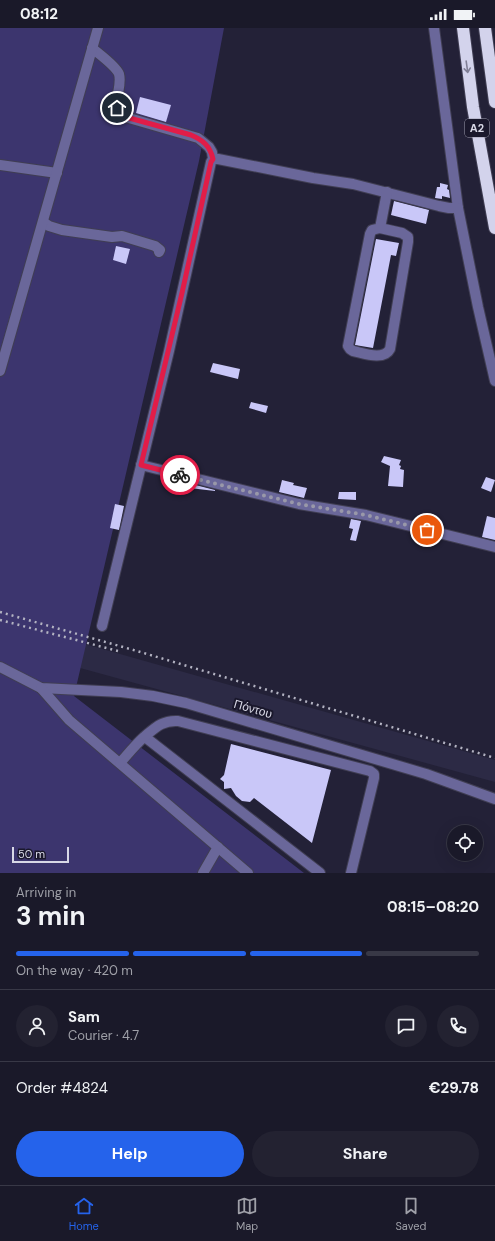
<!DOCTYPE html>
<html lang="en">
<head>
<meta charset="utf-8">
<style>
  :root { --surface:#1a1929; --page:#232231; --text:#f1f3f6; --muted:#9fa0a8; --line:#383846; --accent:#2563eb }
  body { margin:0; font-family:"DM Sans",sans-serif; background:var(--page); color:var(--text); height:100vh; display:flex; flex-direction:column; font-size:15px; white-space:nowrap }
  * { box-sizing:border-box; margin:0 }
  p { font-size:13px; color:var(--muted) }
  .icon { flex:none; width:22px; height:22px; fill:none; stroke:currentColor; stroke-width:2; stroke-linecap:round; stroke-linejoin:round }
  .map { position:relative; height:845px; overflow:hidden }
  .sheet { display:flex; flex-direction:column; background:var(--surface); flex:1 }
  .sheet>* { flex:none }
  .controls { position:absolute; left:447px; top:797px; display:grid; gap:8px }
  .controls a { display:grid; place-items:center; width:36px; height:36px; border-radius:50%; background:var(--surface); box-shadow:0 4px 16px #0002,0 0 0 1px var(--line); font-size:20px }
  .scale { position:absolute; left:12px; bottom:10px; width:57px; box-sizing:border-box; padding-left:4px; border:2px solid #d8d8e6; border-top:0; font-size:11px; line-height:14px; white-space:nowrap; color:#d8d8e6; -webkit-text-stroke:3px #1a182c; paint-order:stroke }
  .pin { position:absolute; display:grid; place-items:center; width:34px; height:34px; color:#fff; margin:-17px; border:2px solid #fff; border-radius:50%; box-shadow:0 1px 4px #0007 }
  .courier { position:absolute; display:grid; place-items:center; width:40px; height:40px; margin:-20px; border:3px solid #e11d48; border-radius:50%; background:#fff; color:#222; box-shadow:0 1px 5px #0007 }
  .summary em { font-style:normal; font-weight:700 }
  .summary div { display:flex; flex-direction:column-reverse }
  .summary { display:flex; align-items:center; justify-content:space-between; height:68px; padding:0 16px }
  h1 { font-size:26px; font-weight:700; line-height:30px }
  .bar { display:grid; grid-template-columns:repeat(4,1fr); gap:6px 4px; align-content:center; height:48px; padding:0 16px }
  .bar i { height:5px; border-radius:3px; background:var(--line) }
  .bar .current { background:var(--accent) }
  .bar p { grid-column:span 4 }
  .line { display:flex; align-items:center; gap:10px; padding:0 16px; border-top:1px solid var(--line) }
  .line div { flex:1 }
  .round { display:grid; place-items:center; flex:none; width:42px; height:42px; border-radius:21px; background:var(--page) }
  .button { display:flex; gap:8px; margin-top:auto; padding:8px 16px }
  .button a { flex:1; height:46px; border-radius:24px; background:var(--accent); color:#fff; font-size:16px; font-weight:700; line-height:46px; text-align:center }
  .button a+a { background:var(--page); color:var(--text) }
  .status { display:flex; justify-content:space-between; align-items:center; height:28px; padding:0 20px; background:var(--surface); direction:ltr }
  .status svg { height:11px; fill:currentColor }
  .menu { display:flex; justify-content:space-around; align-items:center; height:56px; border-top:1px solid var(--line); background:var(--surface); font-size:11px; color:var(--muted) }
  .menu a { display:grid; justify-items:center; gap:2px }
  .menu .current { color:var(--accent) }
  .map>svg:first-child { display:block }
</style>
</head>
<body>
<div class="status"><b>08:12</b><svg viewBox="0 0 49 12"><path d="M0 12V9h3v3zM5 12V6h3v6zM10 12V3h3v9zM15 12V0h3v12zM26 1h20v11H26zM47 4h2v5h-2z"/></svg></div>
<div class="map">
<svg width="495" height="845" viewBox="0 0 495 845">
  <rect width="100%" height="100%" fill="#232137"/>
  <path fill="#2c2a45" d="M0,592L495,732V754L0,618Z"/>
  <path fill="#3c356e" d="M0,0H224L199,133L74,668L304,845H0Z"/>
  <g fill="#c9c7f8">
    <path d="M140,69L171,77L166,94L136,85Z"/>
    <path d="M440,155L448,157L447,161L449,162L450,170L442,168V171L435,170L437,159H440Z"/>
    <path d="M394,173L429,182L426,196L391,187Z"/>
    <path d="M376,211L399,215L396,228L391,227L373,320L355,317Z"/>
    <path d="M116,218L130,221L126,236L113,232Z"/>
    <path d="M213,335L240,341L238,351L210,344Z"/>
    <path d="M251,374L268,378L266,385L249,380Z"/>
    <path d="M384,428L401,432L399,437L401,438L400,441L404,442L403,459L388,458L390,438L381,434Z"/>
    <path d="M486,449L495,452L491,464L481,460Z"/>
    <path d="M172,451L215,462V463L181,459L180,461H172Z"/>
    <path d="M282,452L294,455L293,457L307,460L304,470L279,464Z"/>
    <path d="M339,464H356V472L338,471Z"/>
    <path d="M115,476L124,478L119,502L110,500Z"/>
    <path d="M487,488L495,490V512L482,509Z"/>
    <path d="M351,491L361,493L356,513L350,512L353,501L349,500Z"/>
    <path d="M231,716L331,742L312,815L254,770L250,774L242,773L236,768L231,760L224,761V754L220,751L224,747Z"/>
  </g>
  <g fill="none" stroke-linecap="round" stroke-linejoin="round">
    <g stroke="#403e53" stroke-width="12">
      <g id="minor">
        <path d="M434,0L458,180L478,279L495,353"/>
        <path d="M92,20C99,26 116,38 119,46C123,60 110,77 122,88L198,110L209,119L212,124L213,131L211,134L169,323L102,598"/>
        <path d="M213,131H218L313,150L353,156L439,178L449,180H458"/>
        <path d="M0,137L57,145"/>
        <path d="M43,194L49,198L62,202L112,209L122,208L155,218L160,222L159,224"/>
        <path d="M380,200L372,202L370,206L348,318L350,321L353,323C363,325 384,333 390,321L408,214V209L402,205L380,200L387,164"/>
        <path d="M0,343L98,0"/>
        <path d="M141,437L299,476L366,487L495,519"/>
        <path d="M0,639L41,660L121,664L153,668L186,675L426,746L495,771"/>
        <path d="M41,660L69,692L248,845"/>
        <path d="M145,709L320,845"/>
        <path d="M120,735C128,726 135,717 144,709C155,700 162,692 178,693L370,743L374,746V750L351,845"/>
        <path d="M203,845L218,819"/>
      </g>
    </g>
    <g stroke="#403e53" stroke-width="14">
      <g id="highway">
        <path d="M463,0L473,79L495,200"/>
        <path d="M485,0L495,74"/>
      </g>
    </g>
    <use href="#minor" stroke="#6a679a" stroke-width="10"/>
    <use href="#highway" stroke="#d3d3ec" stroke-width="12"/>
    <g stroke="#b3b3c2" stroke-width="2.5" stroke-dasharray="2 4" stroke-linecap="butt">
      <path d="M0,584L137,623L495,730"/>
      <path d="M0,592L118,623"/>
    </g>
  </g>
  <defs><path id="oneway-shaft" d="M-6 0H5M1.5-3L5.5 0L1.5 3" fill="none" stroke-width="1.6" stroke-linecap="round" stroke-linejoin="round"/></defs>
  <use stroke="#807f96" href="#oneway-shaft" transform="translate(467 39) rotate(82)"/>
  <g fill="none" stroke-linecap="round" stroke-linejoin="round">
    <path stroke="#9998a9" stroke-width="4" stroke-dasharray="0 7.2" d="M180,447L299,476L366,487L427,502"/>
    <path stroke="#e11d48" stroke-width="5" d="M117,80L118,85L122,88L191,107C203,112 210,118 213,131L211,134L182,265L141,437L180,447"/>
  </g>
  <g text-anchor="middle" stroke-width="4" stroke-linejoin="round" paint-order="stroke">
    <rect fill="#1a182c" stroke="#9f9eae" stroke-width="1" x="465" y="91" width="24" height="18" rx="3"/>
    <g font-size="11" font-weight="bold" fill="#d8d8e6">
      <text x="477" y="104">Α2</text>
    </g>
    <g font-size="12" fill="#d8d8e6" stroke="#1a182c">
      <text transform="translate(253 681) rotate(16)" y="4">Πόντου</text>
    </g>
  </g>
</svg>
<div class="controls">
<a><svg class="icon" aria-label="locate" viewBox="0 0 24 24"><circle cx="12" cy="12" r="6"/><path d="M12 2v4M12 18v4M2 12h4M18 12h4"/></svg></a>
</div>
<div class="scale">50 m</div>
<div class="pin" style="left:427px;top:502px;background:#ea580c"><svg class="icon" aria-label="bag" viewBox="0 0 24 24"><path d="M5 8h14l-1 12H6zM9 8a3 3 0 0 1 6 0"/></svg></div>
<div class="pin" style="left:117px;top:80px;background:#1f2937"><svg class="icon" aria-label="home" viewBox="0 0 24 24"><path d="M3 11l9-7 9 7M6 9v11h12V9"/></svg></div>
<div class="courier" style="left:180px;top:447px"><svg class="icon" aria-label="bike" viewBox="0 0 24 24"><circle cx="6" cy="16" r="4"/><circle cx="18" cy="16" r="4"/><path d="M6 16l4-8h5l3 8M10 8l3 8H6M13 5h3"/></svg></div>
</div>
<section class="sheet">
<div class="summary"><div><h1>3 min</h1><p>Arriving in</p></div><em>08:15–08:20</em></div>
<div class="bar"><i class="current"></i><i class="current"></i><i class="current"></i><i></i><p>On the way · 420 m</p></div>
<div class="line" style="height:72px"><a class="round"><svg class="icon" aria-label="person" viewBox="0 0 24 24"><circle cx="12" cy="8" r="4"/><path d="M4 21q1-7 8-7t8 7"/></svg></a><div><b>Sam</b><p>Courier · 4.7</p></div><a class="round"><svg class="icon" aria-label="chat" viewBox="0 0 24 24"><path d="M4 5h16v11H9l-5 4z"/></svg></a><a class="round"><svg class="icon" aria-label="phone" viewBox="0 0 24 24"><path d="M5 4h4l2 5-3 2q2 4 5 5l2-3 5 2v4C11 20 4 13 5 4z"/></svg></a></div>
<div class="line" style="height:52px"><div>Order #4824</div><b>€29.78</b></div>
<div class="button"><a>Help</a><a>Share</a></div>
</section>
<nav class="menu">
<a class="current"><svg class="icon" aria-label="home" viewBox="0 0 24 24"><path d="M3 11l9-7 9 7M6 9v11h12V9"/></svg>Home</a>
<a><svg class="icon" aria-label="map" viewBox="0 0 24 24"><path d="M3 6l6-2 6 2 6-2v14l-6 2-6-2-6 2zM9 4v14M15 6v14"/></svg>Map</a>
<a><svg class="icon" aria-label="saved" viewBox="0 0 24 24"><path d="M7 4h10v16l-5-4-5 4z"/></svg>Saved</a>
</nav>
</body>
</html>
